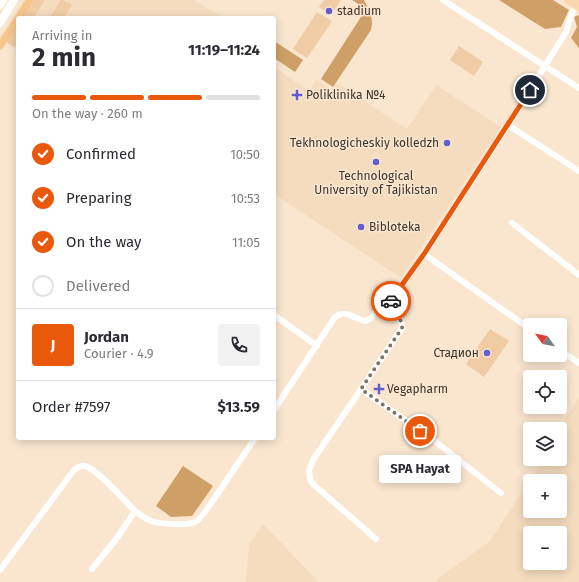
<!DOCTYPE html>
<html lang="en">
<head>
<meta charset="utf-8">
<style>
  :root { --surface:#fff; --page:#f2f2f3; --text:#2b2b33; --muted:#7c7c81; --line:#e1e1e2; --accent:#ea580c }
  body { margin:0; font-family:"Fira Sans",sans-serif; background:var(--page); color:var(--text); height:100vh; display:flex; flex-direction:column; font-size:15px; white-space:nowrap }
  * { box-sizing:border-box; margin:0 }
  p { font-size:13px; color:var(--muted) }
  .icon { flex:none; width:22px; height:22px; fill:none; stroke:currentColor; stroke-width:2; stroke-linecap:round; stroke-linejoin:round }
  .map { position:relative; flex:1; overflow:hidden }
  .panel { position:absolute; left:16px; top:16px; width:260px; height:424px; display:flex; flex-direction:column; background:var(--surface); border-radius:4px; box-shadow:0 2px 10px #0003 }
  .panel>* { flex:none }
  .needle { width:26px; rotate:303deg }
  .controls { position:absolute; left:523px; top:318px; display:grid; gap:8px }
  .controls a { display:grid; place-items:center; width:44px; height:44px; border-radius:4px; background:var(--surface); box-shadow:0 2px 10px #0003; font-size:20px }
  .pin { position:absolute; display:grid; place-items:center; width:34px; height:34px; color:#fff; margin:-17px; border:2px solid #fff; border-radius:50%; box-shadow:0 1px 4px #0007 }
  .courier { position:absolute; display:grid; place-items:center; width:40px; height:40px; margin:-20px; border:3px solid #ea580c; border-radius:50%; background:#fff; color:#222; box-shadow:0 1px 5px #0007 }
  .bubble { position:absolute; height:28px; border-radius:4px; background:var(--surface); box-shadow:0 2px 10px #0003; font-size:13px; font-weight:700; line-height:28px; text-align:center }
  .summary em { font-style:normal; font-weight:700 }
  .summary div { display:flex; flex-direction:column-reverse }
  .summary { display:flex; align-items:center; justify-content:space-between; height:68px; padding:0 16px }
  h1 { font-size:26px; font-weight:700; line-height:30px }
  .bar { display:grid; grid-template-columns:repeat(4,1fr); gap:6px 4px; align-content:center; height:48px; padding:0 16px }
  .bar i { height:5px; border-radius:3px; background:var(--line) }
  .bar .selected { background:var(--accent) }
  .bar p { grid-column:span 4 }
  .line { display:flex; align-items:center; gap:10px; padding:0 16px; border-top:1px solid var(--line) }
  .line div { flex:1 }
  .round { display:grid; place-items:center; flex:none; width:42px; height:42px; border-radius:4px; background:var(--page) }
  ol { padding:0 16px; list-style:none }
  li { display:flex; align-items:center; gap:12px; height:44px }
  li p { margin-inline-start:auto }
  li .icon { padding:4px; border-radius:50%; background:var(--accent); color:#fff; stroke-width:4 }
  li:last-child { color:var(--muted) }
  li i { width:22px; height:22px; border:2px solid var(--line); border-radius:50% }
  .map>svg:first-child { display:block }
</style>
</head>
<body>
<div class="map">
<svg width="579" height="582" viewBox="0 0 579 582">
  <rect width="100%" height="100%" fill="#fae6cf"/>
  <g fill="#f5dcbf" fill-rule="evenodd">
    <path d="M24,0H194L223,18H18V55L15,53L17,50L0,38V37Z"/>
    <path d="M274,67L309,91L316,80L332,90L337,83L407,129L436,85L501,127L401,278L274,194Z"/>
    <path d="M579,397V582H438L437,579L490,541L543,459H560V429H559ZM530,481H560V511H530ZM530,533H560V563H530Z"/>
    <path d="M263,524L317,580L319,582H246L249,544Z"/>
  </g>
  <g fill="#efcca4">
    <path d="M26,0H45L33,18H18V41L14,47L1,38Z"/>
    <path d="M61,0H63L72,5L65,16L67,18H49Z"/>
    <path d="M324,0H341L331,15L319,7Z"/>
    <path d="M317,12L332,21L307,58L293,49Z"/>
    <path d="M459,46L483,62L474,76L450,60Z"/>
    <path d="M490,329L509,341L484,377L466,364Z"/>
  </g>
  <g fill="#cea067">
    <path d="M352,0H364C369,10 374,18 371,30L333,87L321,79L366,9Z"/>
    <path d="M499,0H553L569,10L561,27L545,29Z"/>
    <path d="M579,15V48L571,38L577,27L574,17Z"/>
    <path d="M274,41L303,60L295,72L274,58Z"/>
    <path d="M183,466L213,486L192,516L171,517L156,506Z"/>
  </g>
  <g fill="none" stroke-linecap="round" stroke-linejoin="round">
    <g stroke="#f5c68c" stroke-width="7">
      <path d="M18,18L30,0"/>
      <path d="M0,46L18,19"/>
    </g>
    <g stroke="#fff" stroke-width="6">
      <path d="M443,0L579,88"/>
      <path d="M508,125L579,171"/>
      <path d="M512,223L579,275"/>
      <path d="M424,254L391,300C394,307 403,321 402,328L361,389L432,439L501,493"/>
      <path d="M274,315L317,346"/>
      <path d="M530,329L424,254L508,125L566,32L575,4"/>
      <path d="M560,350L579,363"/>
      <path d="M361,389L313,460L309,471L310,479L313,484L376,539"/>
      <path d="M274,410L335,317C346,308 355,320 366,321L371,318L379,306L391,300"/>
      <path d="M135,511C140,514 145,519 151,521C160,524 186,526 195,522C201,519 204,513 208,508L255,438"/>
      <path d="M0,570L74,470C77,468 81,465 85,466C96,468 126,502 135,511L117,538L92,569"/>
    </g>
    <g stroke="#fff" stroke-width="8">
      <path d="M0,5L3,0"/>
      <path d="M0,23L14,0"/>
    </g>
    <path stroke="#fbd7ac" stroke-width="11" d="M570,0L579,6"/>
  </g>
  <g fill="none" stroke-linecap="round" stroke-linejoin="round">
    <path stroke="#7e7365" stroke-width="4" stroke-dasharray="0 7.2" d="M391,301C394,309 403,321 402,328L361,389L420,431"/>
    <path stroke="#ea580c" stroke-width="5" d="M391,301V300L424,254L530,90"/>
  </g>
  <g fill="#635cd5" stroke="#fae6cf" stroke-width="1.5">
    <circle cx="329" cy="11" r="4"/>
    <path d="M295 89h4v4h4v4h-4v4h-4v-4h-4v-4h4z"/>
    <circle cx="447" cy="143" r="4"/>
    <circle cx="376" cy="162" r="4"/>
    <circle cx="361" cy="227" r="4"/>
    <circle cx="487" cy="353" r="4"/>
    <path d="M377 383h4v4h4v4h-4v4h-4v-4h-4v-4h4z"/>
  </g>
  <g text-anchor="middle" stroke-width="3" stroke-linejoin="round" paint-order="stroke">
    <g font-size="12" fill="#3c352c" stroke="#fae6cf" text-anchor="start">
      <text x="337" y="15">stadium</text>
      <text x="306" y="99">Poliklinika №4</text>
      <text x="439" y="147" text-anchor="end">Tekhnologicheskiy kolledzh</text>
      <text x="376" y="180" text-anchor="middle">Technological<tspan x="376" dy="14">University of Tajikistan</tspan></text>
      <text x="369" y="231">Bibloteka</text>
      <text x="479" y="357" text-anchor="end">Стадион</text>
      <text x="387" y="393">Vegapharm</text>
    </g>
  </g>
</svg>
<div class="controls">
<a><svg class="needle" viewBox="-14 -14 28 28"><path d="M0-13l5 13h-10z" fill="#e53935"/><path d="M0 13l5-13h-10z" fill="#7c7c81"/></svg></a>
<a><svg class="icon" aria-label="locate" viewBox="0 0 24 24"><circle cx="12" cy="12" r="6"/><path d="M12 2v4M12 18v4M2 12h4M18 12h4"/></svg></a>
<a><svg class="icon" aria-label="layers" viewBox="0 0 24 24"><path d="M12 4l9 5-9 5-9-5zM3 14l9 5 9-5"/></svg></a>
<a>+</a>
<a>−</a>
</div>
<div class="pin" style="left:420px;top:431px;background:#ea580c"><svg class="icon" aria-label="bag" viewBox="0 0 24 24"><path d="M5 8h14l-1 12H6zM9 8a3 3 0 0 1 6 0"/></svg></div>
<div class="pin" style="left:530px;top:90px;background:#1f2937"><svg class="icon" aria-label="home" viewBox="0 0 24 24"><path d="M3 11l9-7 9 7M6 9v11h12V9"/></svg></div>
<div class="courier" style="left:391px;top:301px"><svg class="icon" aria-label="car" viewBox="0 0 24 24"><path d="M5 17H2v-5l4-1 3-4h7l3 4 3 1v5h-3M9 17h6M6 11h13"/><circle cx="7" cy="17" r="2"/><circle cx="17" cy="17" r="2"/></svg></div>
<div class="bubble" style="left:379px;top:455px;width:82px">SPA Hayat</div>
<section class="panel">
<div class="summary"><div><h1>2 min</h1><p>Arriving in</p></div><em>11:19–11:24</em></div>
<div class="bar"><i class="selected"></i><i class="selected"></i><i class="selected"></i><i></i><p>On the way · 260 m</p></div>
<ol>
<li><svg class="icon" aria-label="check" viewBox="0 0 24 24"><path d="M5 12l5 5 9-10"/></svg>Confirmed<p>10:50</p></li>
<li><svg class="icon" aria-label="check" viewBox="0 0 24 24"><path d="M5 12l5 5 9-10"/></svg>Preparing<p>10:53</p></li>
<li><svg class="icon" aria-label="check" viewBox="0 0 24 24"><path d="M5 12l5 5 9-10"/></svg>On the way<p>11:05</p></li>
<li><i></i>Delivered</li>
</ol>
<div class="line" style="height:72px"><b class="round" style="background:var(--accent);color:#fff">J</b><div><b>Jordan</b><p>Courier · 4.9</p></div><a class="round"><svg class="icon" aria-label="phone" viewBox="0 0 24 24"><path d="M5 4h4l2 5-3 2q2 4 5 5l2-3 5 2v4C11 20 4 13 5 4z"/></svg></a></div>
<div class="line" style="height:52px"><div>Order #7597</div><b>$13.59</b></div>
</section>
</div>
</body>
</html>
